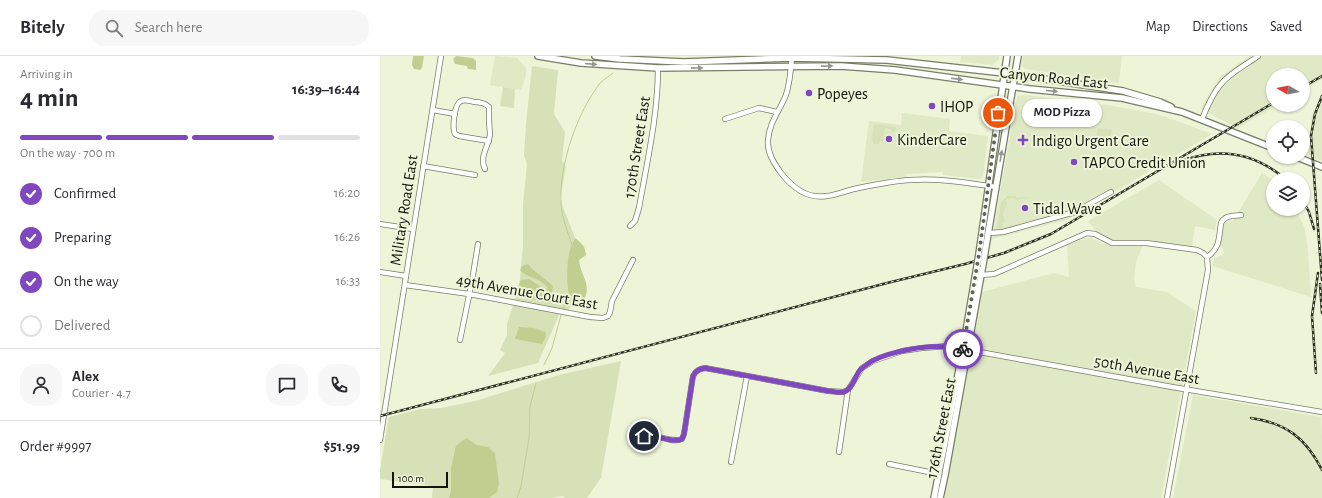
<!DOCTYPE html>
<html lang="en">
<head>
<meta charset="utf-8">
<style>
  :root { --surface:#fff; --page:#f7f7f7; --text:#2b2b33; --muted:#7c7c81; --line:#e1e1e2; --accent:#7f48be }
  body { margin:0; font-family:"Alegreya Sans",sans-serif; background:var(--page); color:var(--text); height:100vh; display:flex; flex-direction:column; font-size:15px; white-space:nowrap }
  * { box-sizing:border-box; margin:0 }
  p { font-size:13px; color:var(--muted) }
  .icon { flex:none; width:22px; height:22px; fill:none; stroke:currentColor; stroke-width:2; stroke-linecap:round; stroke-linejoin:round }
  .map { position:relative; flex:1; overflow:hidden }
  .sheet { display:flex; flex-direction:column; background:var(--surface); width:380px }
  .sheet>* { flex:none }
  .needle { width:26px; rotate:279deg }
  .tools { position:absolute; left:886px; top:12px; display:grid; gap:8px }
  .tools a { display:grid; place-items:center; width:44px; height:44px; border-radius:50%; background:var(--surface); box-shadow:0 1px 3px #0004; font-size:20px }
  .scale { position:absolute; left:12px; bottom:10px; width:56px; box-sizing:border-box; padding-left:4px; border:2px solid #13160c; border-top:0; font-size:11px; line-height:14px; white-space:nowrap; color:#13160c; -webkit-text-stroke:3px #edf4d8; paint-order:stroke }
  .pin { position:absolute; display:grid; place-items:center; width:34px; height:34px; color:#fff; margin:-17px; border:2px solid #fff; border-radius:50%; box-shadow:0 1px 4px #0007 }
  .courier { position:absolute; display:grid; place-items:center; width:40px; height:40px; margin:-20px; border:3px solid #7f48be; border-radius:50%; background:#fff; color:#222; box-shadow:0 1px 5px #0007 }
  .bubble { position:absolute; height:28px; border-radius:14px; background:var(--surface); box-shadow:0 1px 3px #0004; font-size:13px; font-weight:700; line-height:28px; text-align:center }
  .head em { font-style:normal; font-weight:700 }
  .head div { display:flex; flex-direction:column-reverse }
  .head { display:flex; align-items:center; justify-content:space-between; height:68px; padding:0 20px }
  h1 { font-size:26px; font-weight:700; line-height:30px }
  .bar { display:grid; grid-template-columns:repeat(4,1fr); gap:6px 4px; align-content:center; height:48px; padding:0 20px }
  .bar i { height:5px; border-radius:3px; background:var(--line) }
  .bar .on { background:var(--accent) }
  .bar p { grid-column:span 4 }
  .line { display:flex; align-items:center; gap:10px; padding:0 20px; border-top:1px solid var(--line) }
  .line div { flex:1 }
  .round { display:grid; place-items:center; flex:none; width:42px; height:42px; border-radius:16px; background:var(--page) }
  ol { padding:0 20px; list-style:none }
  li { display:flex; align-items:center; gap:12px; height:44px }
  li p { margin-inline-start:auto }
  li .icon { padding:4px; border-radius:50%; background:var(--accent); color:#fff; stroke-width:4 }
  li:last-child { color:var(--muted) }
  li i { width:22px; height:22px; border:2px solid var(--line); border-radius:50% }
  header { display:flex; align-items:center; gap:24px; box-sizing:border-box; height:56px; padding:0 20px; background:var(--surface); border-bottom:1px solid var(--line) }
  header strong { font-size:19px }
  nav { display:flex; gap:22px; margin-inline-start:auto; font-size:14px }
  .search { width:280px; height:36px; background:var(--page); display:flex; align-items:center; gap:10px; box-sizing:border-box; padding:0 14px; border-radius:16px; color:var(--muted); font-size:15px }
  main { display:flex; flex:1; min-height:0 }
  .map>svg:first-child { display:block }
</style>
</head>
<body>
<header>
<strong>Bitely</strong>
<div class="search"><svg class="icon" aria-label="search" viewBox="0 0 24 24"><circle cx="10" cy="10" r="6"/><path d="M15 15l6 6"/></svg>Search here</div>
<nav><a>Map</a><a>Directions</a><a>Saved</a></nav>
</header>
<main>
<section class="sheet">
<div class="head"><div><h1>4 min</h1><p>Arriving in</p></div><em>16:39–16:44</em></div>
<div class="bar"><i class="on"></i><i class="on"></i><i class="on"></i><i></i><p>On the way · 700 m</p></div>
<ol>
<li><svg class="icon" aria-label="check" viewBox="0 0 24 24"><path d="M5 12l5 5 9-10"/></svg>Confirmed<p>16:20</p></li>
<li><svg class="icon" aria-label="check" viewBox="0 0 24 24"><path d="M5 12l5 5 9-10"/></svg>Preparing<p>16:26</p></li>
<li><svg class="icon" aria-label="check" viewBox="0 0 24 24"><path d="M5 12l5 5 9-10"/></svg>On the way<p>16:33</p></li>
<li><i></i>Delivered</li>
</ol>
<div class="line" style="height:72px"><a class="round"><svg class="icon" aria-label="person" viewBox="0 0 24 24"><circle cx="12" cy="8" r="4"/><path d="M4 21q1-7 8-7t8 7"/></svg></a><div><b>Alex</b><p>Courier · 4.7</p></div><a class="round"><svg class="icon" aria-label="chat" viewBox="0 0 24 24"><path d="M4 5h16v11H9l-5 4z"/></svg></a><a class="round"><svg class="icon" aria-label="phone" viewBox="0 0 24 24"><path d="M5 4h4l2 5-3 2q2 4 5 5l2-3 5 2v4C11 20 4 13 5 4z"/></svg></a></div>
<div class="line" style="height:52px"><div>Order #9997</div><b>$51.99</b></div>
</section>
<div class="map">
<svg width="942" height="442" viewBox="0 0 942 442">
  <rect width="100%" height="100%" fill="#edf4d8"/>
  <g fill="#e0e9c6">
    <path d="M115,0L137,2L146,12V20L141,34L110,29Z"/>
    <path d="M581,0H619V3L613,9L580,6Z"/>
    <path d="M643,0H742L739,27L645,13L641,9Z"/>
    <path d="M869,0H942V23L923,34V19H893V49H898L858,72L820,53L840,21Z"/>
    <path d="M942,38V105L928,100L932,58Z"/>
    <path d="M645,39L727,49L772,57L789,62L832,78L687,164L612,183L637,40Z"/>
    <path d="M522,57L570,63L569,75L608,80L603,120L600,123L563,119V116L527,118L526,121L481,126L489,65L521,69Z"/>
    <path d="M882,117L893,124V153H916L925,173L928,196L931,241L833,210L834,202L844,198L842,191L840,190L844,166L853,165Z"/>
    <path d="M779,124L837,164L835,174L815,170L812,191L767,185H734L726,183L721,181L708,165Z"/>
    <path d="M706,182H712L723,188L734,190L763,189L756,206L754,224L756,231L787,236L816,255L781,442H564L602,236L674,217L689,221L687,189Z"/>
    <path d="M813,339L941,361L942,379V442H793Z"/>
  </g>
  <g fill="#d7e1b7">
    <path d="M152,10L178,14L174,58L185,76L182,105L186,111L180,143L195,182L204,190L206,199L199,204C200,220 213,228 203,245L195,247L188,254L135,244L140,223L143,189V148L147,108L144,99L146,68Z"/>
    <path d="M123,31L135,33L134,52L120,50Z"/>
    <path d="M494,68L516,71L515,76L511,75V73L505,72L503,85H500L499,88H493L492,82Z"/>
    <path d="M718,72L732,74L729,88L715,86Z"/>
    <path d="M628,140H636L637,142C641,142 647,141 652,141L637,144L633,142L626,143L627,147L623,158L625,166L622,167L623,172L667,160L668,157L669,161L625,173L617,172L621,146Z"/>
    <path d="M133,249L180,257L158,307L108,320L125,297L120,294L127,279V268Z"/>
    <path d="M241,305L221,422L207,442H185L183,440L172,442H52L53,430L0,423V415L8,365L9,361L41,353L61,352L95,345L179,319Z"/>
  </g>
  <g fill="#c0ce8f">
    <path d="M33,0H44L42,12L40,14L34,13L32,9Z"/>
    <path d="M76,0L93,2L96,5V14L88,13L87,10L75,8L73,3Z"/>
    <path d="M195,182C201,187 205,190 206,199L199,204C200,220 213,228 203,245L193,246C185,238 187,208 189,197C190,192 193,187 195,182Z"/>
    <path d="M148,208C155,217 165,222 173,230L170,247C159,245 146,242 137,235L141,224L149,223L157,228L165,235L168,232C160,221 148,223 140,214L142,210Z"/>
    <path d="M139,271L154,272L165,276L166,281L162,288L135,283Z"/>
    <path d="M86,382L97,389L108,391L115,397L119,428L117,436L109,442H69L71,435V412L76,390Z"/>
  </g>
  <g fill="none" stroke-linecap="round" stroke-linejoin="round">
    <g stroke="#c0ce8f" stroke-width="1">
      <path d="M192,189C188,177 181,159 181,147C179,109 197,56 221,26C225,23 229,20 233,17"/>
      <path d="M184,252L189,237"/>
      <path d="M164,309L172,292L181,259"/>
      <path d="M137,442L141,430L149,382L150,351L156,327"/>
    </g>
    <g stroke="#787e65" stroke-width="6">
      <g id="minor">
        <path d="M412,0C411,13 410,27 406,39C400,54 389,67 388,84C387,97 394,107 401,117C413,132 427,143 447,140C456,139 465,135 474,133C493,129 511,125 531,124C559,122 588,127 616,131"/>
        <path d="M53,54L75,58"/>
        <path d="M345,63L379,52L397,56"/>
        <path d="M822,63C827,51 832,38 841,28C851,16 866,9 878,0"/>
        <path d="M43,110L95,119"/>
        <path d="M105,113C99,102 108,91 110,79C110,74 109,69 109,63C109,59 109,55 109,51C105,47 100,46 94,46C90,45 85,43 81,45C74,48 72,72 75,78L79,80L109,85"/>
        <path d="M0,168L33,173"/>
        <path d="M250,170L255,165L259,152C267,106 278,59 278,12"/>
        <path d="M609,177L623,176L695,156L731,136"/>
        <path d="M827,201C840,193 839,181 841,167C845,159 853,160 861,159"/>
        <path d="M0,216L26,220"/>
        <path d="M601,219L614,218L707,177L715,178L732,187H766L817,194L823,197L827,201"/>
        <path d="M25,229L89,238L210,261L223,262L228,260L230,256L232,245L253,204"/>
        <path d="M80,284L92,225L98,188"/>
        <path d="M264,380C277,377 290,388 302,383L304,378L313,320C316,314 320,313 325,312L448,335L463,336L468,334"/>
        <path d="M0,384L61,0"/>
        <path d="M459,396L468,334L482,312L493,305L522,295L542,292L567,290L583,293L792,331L942,356"/>
        <path d="M351,406L367,320"/>
        <path d="M509,408L559,418"/>
        <path d="M787,442L828,214L827,201"/>
      </g>
    </g>
    <g stroke="#787e65" stroke-width="8">
      <g id="major">
        <path d="M158,0L201,7L278,12L461,10L515,14L650,33L742,42L802,56L893,92"/>
        <path d="M215,0L240,3L304,6L412,2L507,4L624,17L743,35L780,46L791,51"/>
        <path d="M917,101L942,111"/>
        <path d="M605,196L638,0"/>
        <path d="M599,198L627,0"/>
        <path d="M554,442L583,293L597,210"/>
        <path d="M560,442L565,419L603,208"/>
      </g>
    </g>
    <use href="#minor" stroke="#fff" stroke-width="4.5"/>
    <use href="#major" stroke="#fff" stroke-width="5.5"/>
    <g stroke="#2d3024" stroke-width="2.5">
      <g id="rail">
        <path d="M923,31L942,20"/>
        <path d="M942,40L935,58L931,80L942,224"/>
        <path d="M801,105C839,91 874,96 905,123"/>
        <path d="M923,145L929,156L934,173"/>
        <path d="M940,228L942,257"/>
        <path d="M936,317L932,260L938,217"/>
        <path d="M0,360L507,227L585,208L624,197L671,178L893,47"/>
        <path d="M871,362C906,367 926,382 942,414"/>
      </g>
    </g>
    <use href="#rail" stroke="#edf4d8" stroke-width="1" stroke-dasharray="3" stroke-linecap="butt"/>
    <g stroke="#787e65" stroke-width="8" stroke-linecap="butt">
      <g id="major-bridge">
        <path d="M603,208L605,196"/>
        <path d="M597,210L599,198"/>
      </g>
    </g>
    <use href="#major-bridge" stroke="#fff" stroke-width="5.5"/>
  </g>
  <defs><path id="oneway-solid" d="M-6-.8H1V-3.2L6.5 0L1 3.2V.8H-6Z"/></defs>
  <g fill="#959692">
    <use href="#oneway-solid" transform="translate(211 8) rotate(5)"/>
    <use href="#oneway-solid" transform="translate(447 10) rotate(-1)"/>
    <use href="#oneway-solid" transform="translate(317 12) rotate(-1)"/>
    <use href="#oneway-solid" transform="translate(577 23) rotate(7)"/>
    <use href="#oneway-solid" transform="translate(672 35) rotate(5)"/>
    <use href="#oneway-solid" transform="translate(621 100) rotate(-80)"/>
  </g>
  <g fill="none" stroke-linecap="round" stroke-linejoin="round">
    <path stroke="#5f6453" stroke-width="4" stroke-dasharray="0 7.2" d="M583,293L599,198L618,57"/>
    <path stroke="#7f48be" stroke-width="5" d="M264,380C276,377 290,388 302,383L304,378L313,320C316,314 320,313 325,312L448,335C453,335 459,337 463,336C472,335 475,320 480,314C483,311 488,308 492,305C511,295 547,289 568,291C573,291 578,292 583,293"/>
  </g>
  <g fill="#7f48be" stroke="#edf4d8" stroke-width="1.5">
    <circle cx="429" cy="37" r="4"/>
    <circle cx="552" cy="50" r="4"/>
    <circle cx="509" cy="83" r="4"/>
    <path d="M641 78h4v4h4v4h-4v4h-4v-4h-4v-4h4z"/>
    <circle cx="694" cy="106" r="4"/>
    <circle cx="645" cy="152" r="4"/>
  </g>
  <g text-anchor="middle" stroke-width="4" stroke-linejoin="round" paint-order="stroke">
    <g font-size="16" fill="#13160c" stroke="#edf4d8">
      <text transform="translate(674 21) rotate(6)" y="6">Canyon Road East</text>
      <text transform="translate(256 91) rotate(-81)" y="6">170th Street East</text>
      <text transform="translate(23 154) rotate(-81)" y="6">Military Road East</text>
      <text transform="translate(147 235) rotate(10)" y="6">49th Avenue Court East</text>
      <text transform="translate(767 313) rotate(10)" y="6">50th Avenue East</text>
      <text transform="translate(560 372) rotate(-79)" y="6">176th Street East</text>
    </g>
    <g font-size="16" fill="#13160c" stroke="#edf4d8" text-anchor="start">
      <text x="437" y="43">Popeyes</text>
      <text x="560" y="56">IHOP</text>
      <text x="517" y="89">KinderCare</text>
      <text x="652" y="90">Indigo Urgent Care</text>
      <text x="702" y="112">TAPCO Credit Union</text>
      <text x="653" y="158">Tidal Wave</text>
    </g>
  </g>
</svg>
<div class="tools">
<a><svg class="needle" viewBox="-14 -14 28 28"><path d="M0-13l5 13h-10z" fill="#e53935"/><path d="M0 13l5-13h-10z" fill="#7c7c81"/></svg></a>
<a><svg class="icon" aria-label="locate" viewBox="0 0 24 24"><circle cx="12" cy="12" r="6"/><path d="M12 2v4M12 18v4M2 12h4M18 12h4"/></svg></a>
<a><svg class="icon" aria-label="layers" viewBox="0 0 24 24"><path d="M12 4l9 5-9 5-9-5zM3 14l9 5 9-5"/></svg></a>
</div>
<div class="scale">100 m</div>
<div class="pin" style="left:618px;top:57px;background:#ea580c"><svg class="icon" aria-label="bag" viewBox="0 0 24 24"><path d="M5 8h14l-1 12H6zM9 8a3 3 0 0 1 6 0"/></svg></div>
<div class="pin" style="left:264px;top:380px;background:#1f2937"><svg class="icon" aria-label="home" viewBox="0 0 24 24"><path d="M3 11l9-7 9 7M6 9v11h12V9"/></svg></div>
<div class="courier" style="left:583px;top:293px"><svg class="icon" aria-label="bike" viewBox="0 0 24 24"><circle cx="6" cy="16" r="4"/><circle cx="18" cy="16" r="4"/><path d="M6 16l4-8h5l3 8M10 8l3 8H6M13 5h3"/></svg></div>
<div class="bubble" style="left:642px;top:43px;width:80px">MOD Pizza</div>
</div>
</main>
</body>
</html>
